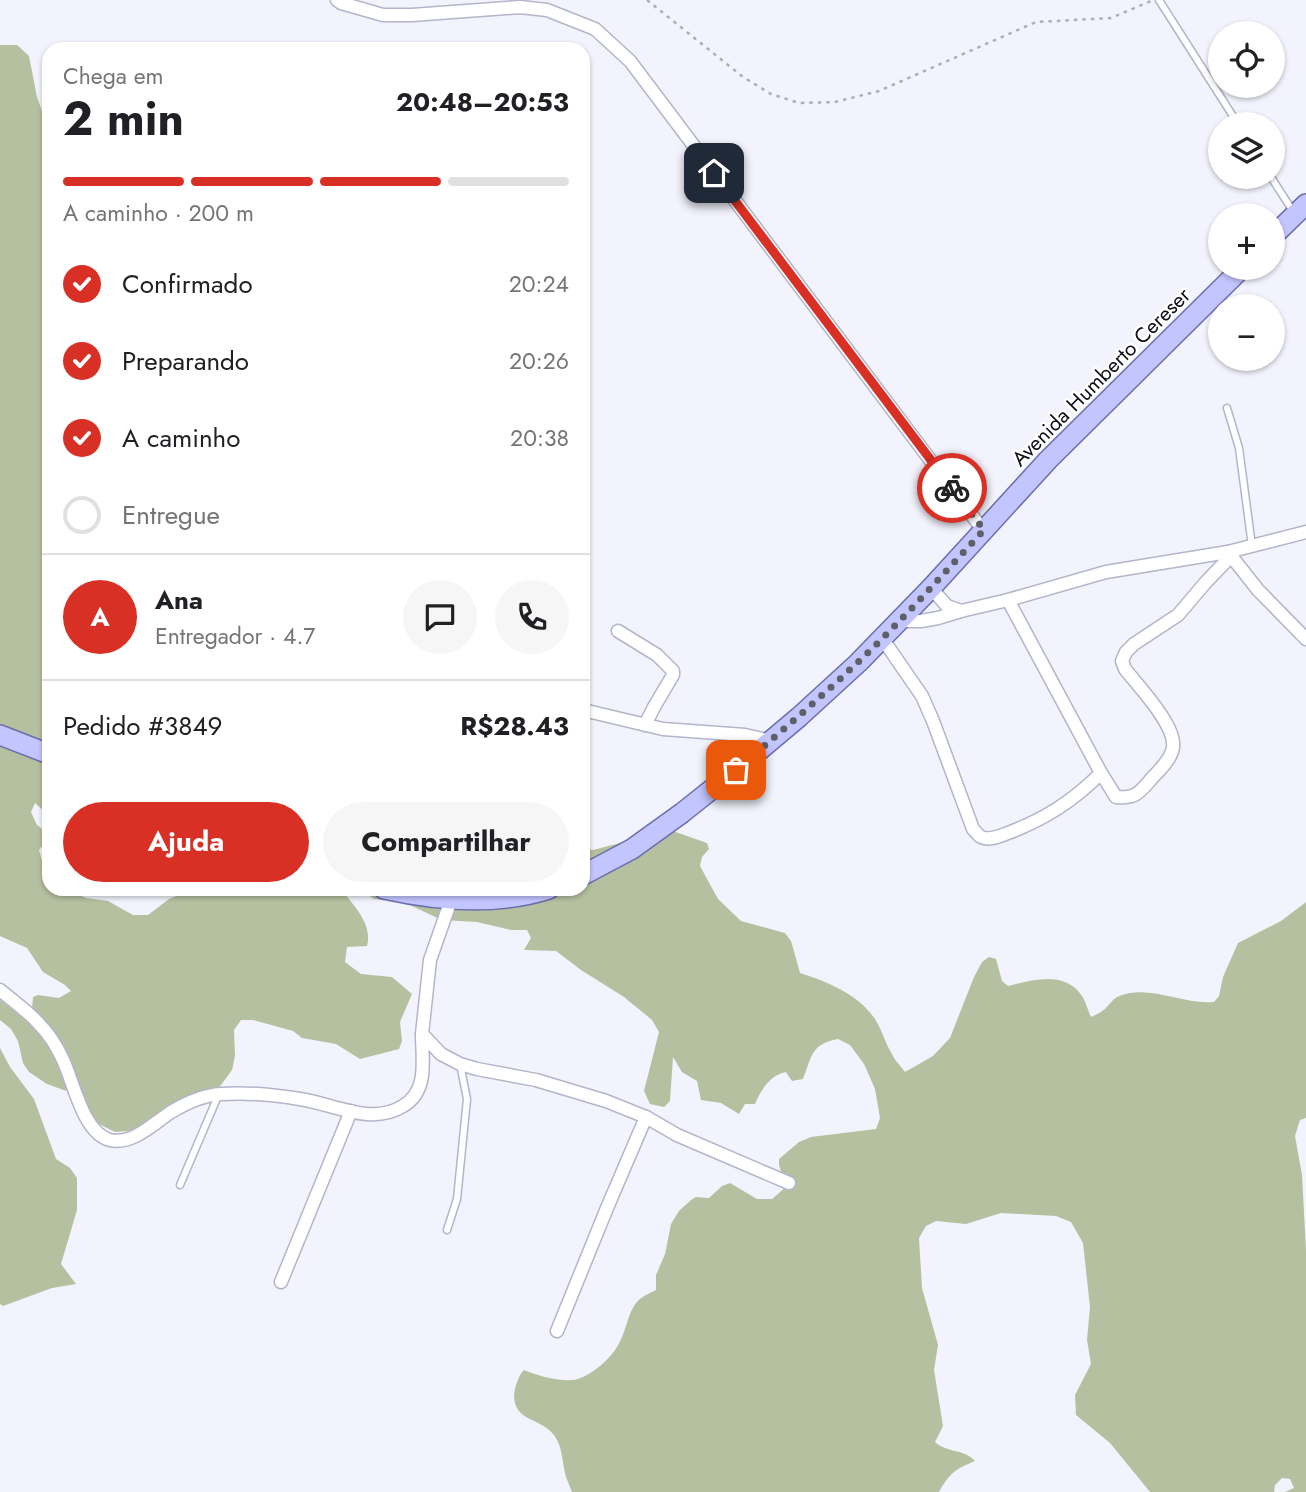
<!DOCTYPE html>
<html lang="pt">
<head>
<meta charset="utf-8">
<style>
  :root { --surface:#fff; --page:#f6f6f6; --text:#202124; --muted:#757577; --line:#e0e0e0; --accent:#d93025 }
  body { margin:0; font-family:Jost,sans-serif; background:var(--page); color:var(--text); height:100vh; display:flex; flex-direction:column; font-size:26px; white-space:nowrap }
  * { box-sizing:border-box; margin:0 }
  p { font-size:23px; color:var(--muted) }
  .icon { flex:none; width:38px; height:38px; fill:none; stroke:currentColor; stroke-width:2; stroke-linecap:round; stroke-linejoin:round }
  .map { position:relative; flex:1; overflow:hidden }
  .sheet { position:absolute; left:42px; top:42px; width:548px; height:854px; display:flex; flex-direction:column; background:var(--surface); border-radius:21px; box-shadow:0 2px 5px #0004 }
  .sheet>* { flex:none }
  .controls { position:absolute; left:1208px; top:21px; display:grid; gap:14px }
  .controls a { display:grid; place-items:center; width:77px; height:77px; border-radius:50%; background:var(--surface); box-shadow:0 2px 5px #0004; font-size:35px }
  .pin { position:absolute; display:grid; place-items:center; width:60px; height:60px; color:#fff; margin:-30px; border-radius:14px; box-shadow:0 4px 10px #0006 }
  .courier { position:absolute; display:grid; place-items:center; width:70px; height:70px; margin:-35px; border:5px solid #d93025; border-radius:50%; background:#fff; color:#222; box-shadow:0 2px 9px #0007 }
  .summary em { font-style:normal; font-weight:700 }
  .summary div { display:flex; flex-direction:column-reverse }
  .summary { display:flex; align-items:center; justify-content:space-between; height:119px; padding:0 21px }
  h1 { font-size:46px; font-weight:700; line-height:52px }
  .bar { display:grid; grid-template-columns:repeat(4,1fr); gap:10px 7px; align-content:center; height:84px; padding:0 21px }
  .bar i { height:9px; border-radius:5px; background:var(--line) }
  .bar .selected { background:var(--accent) }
  .bar p { grid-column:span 4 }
  .line { display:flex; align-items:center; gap:18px; padding:0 21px; border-top:2px solid var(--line) }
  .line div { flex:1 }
  .round { display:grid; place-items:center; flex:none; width:74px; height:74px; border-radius:37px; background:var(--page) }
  ol { padding:0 21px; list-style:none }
  li { display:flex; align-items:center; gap:21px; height:77px }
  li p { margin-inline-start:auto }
  li .icon { padding:7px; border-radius:50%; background:var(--accent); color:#fff; stroke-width:4 }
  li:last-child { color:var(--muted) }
  li i { width:38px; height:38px; border:4px solid var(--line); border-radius:50% }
  .action { display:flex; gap:14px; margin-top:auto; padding:14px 21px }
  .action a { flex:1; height:80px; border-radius:42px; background:var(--accent); color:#fff; font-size:28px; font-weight:700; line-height:80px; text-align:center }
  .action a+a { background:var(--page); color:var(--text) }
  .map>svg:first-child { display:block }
</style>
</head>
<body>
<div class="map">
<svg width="1306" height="1492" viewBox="0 0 1306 1492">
  <rect width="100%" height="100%" fill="#f2f3fc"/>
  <g fill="#b5c0a0">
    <path d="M0,45H17L29,56L37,97L49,131V816L35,803L31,812L37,825L49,834V847H41L39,850C43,867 49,871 49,889H66L86,898L108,901L133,915H148L169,899L179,895L198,894L199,889H341C354,906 373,924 367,946L347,947L345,962L361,974L392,977L412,994L400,1022L402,1041L399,1049L360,1059L336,1044L302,1038L293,1031L253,1020H241L234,1030L235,1056L232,1070L221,1085L201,1100L157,1121L128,1131L115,1132L97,1123L72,1093L47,1084L29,1072L23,1063L18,1041L11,1029L0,1020V1000L10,1007L39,1031L32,1009L33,997L38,995L59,998L71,991L65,985L43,972L27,948L0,936Z"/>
    <path d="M670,830L707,843L709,849L702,857L700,866L718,899L741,921L785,933L791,941L800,973C828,982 858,994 875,1019C882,1030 885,1043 892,1054C895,1061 901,1066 905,1072L933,1056L950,1038L974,977L982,962L989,957L996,959L1002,981L1008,986C1032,980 1065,970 1082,996C1086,1002 1088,1011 1091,1017C1096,1015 1101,1012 1105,1009C1109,1005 1112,1000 1117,997C1148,983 1182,1005 1214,1002L1219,996L1223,977L1238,943L1281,921L1306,902V1118L1300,1120L1295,1136L1302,1175L1306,1250V1492H1285L1294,1488L1290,1479L1282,1478L1275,1485L1274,1492H1150L1110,1443L1076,1415L1075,1395L1091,1364L1087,1340L1090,1307L1083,1243L1071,1222L1056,1216L1001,1213L966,1224L936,1221L926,1226L919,1238L922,1288L938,1345L934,1370L943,1426L935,1442C947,1453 965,1449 975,1461C955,1469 949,1474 939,1492H572C570,1487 568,1482 566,1477C562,1463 563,1447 554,1435C540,1417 514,1422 514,1395C515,1387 518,1376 524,1370C537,1376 565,1383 578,1379C593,1374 609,1360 617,1347C625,1335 627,1317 634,1306C638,1298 648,1294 656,1290V1275L665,1254L671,1224L679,1211L691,1200L696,1197L709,1198L722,1186L730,1183L757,1199H772L786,1187L779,1165V1159L799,1142L811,1137L876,1129L880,1118L875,1089L864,1064L850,1045L838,1039C811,1044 812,1056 803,1079L792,1081L786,1072C770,1075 761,1090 755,1104H745L739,1114L721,1103L701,1100L697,1081L682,1072L673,1057L670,1101L664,1107L650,1104L644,1091L659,1032L652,1020L624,997L581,970L556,951L524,950L531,938L527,930H511L477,922L442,920L401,901L374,899L360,889H583V849L593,850Z"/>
    <path d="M0,1048L10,1067L34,1099L56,1159L70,1168L77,1178V1210L61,1264L76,1284L52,1288L3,1306L0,1304Z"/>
  </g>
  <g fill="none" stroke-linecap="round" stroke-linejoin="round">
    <g stroke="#b3b5ca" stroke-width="9">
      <g id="lane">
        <path d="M1159,0L1238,124"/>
        <path d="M1271,177L1294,213"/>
        <path d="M1227,408L1239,448L1252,546"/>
        <path d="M180,1185L218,1096"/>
        <path d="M447,1230L457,1199L467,1099L460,1064"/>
      </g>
    </g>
    <g stroke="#b3b5ca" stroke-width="15">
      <g id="street">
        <path d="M337,0L341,3L383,15H412L520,7L547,10L595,29L630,61L983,530"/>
        <path d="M1228,552L1258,590L1306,639"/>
        <path d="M931,588L947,606L961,611"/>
        <path d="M899,621H921L938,618L961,611L1008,600L1106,572L1228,552L1306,532"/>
        <path d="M618,631L657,655L673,671V675L654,707L645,725"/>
        <path d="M882,638L922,696L933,721L973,829C975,831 979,836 981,837C989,841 1000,836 1008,833C1045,819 1073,801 1101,773L1008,600"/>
        <path d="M583,710L663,729L745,735L771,741"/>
        <path d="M1101,773L1116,797C1136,799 1140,792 1152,778C1160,770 1172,758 1173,747C1176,725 1138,686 1125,669L1122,661L1126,652L1134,644L1178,615L1206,582L1231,556"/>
        <path d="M451,900L430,960L422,1034L441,1054L460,1064L477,1069L536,1080L606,1101L646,1117L677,1135L789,1183"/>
        <path d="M0,990C13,1001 29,1012 40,1025C49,1034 58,1049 63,1060C74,1083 83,1133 110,1140C133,1145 154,1123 171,1112C186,1103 203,1095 221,1094C247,1092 275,1095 300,1099C334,1104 371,1126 403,1106C429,1091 422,1059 422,1034"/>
        <path d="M281,1282L351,1111"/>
        <path d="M557,1331L607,1208L646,1117"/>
      </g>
    </g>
    <g stroke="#6a6dac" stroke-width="22">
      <g id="primary">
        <path d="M1272,237L1306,204"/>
        <path d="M0,735L49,754"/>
        <path d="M583,875L632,849L682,813L736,770L799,717L858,663L931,588L1048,460L1242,268"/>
        <path d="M384,889C438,901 496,906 549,889"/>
      </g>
    </g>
    <path stroke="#adaeb6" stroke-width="2.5" stroke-dasharray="3.5 5" stroke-linecap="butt" d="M647,0L743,77L771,94L799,103L835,102L879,91L1036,22L1111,18L1151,1"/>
    <use href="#lane" stroke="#fff" stroke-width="6"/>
    <use href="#street" stroke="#fff" stroke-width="12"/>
    <use href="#primary" stroke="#c3c5fe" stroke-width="19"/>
  </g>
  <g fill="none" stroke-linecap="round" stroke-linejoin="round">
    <path stroke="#5e5f67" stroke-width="7" stroke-dasharray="0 12.6" d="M736,770C777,735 818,700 857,663C902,621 942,575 984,530L952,488"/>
    <path stroke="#d93025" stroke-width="9" d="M714,173L952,488"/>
  </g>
  <g text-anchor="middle" stroke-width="5" stroke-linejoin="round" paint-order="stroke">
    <g font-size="21" fill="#0f1017" stroke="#fff">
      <text transform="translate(1101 377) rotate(-45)" y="7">Avenida Humberto Cereser</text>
    </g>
  </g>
</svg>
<div class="controls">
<a><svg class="icon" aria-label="locate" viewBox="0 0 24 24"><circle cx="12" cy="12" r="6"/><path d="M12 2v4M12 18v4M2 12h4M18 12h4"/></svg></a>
<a><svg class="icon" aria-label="layers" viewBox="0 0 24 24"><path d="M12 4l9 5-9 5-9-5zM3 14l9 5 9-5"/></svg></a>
<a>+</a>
<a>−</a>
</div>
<div class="pin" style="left:736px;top:770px;background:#ea580c"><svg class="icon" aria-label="bag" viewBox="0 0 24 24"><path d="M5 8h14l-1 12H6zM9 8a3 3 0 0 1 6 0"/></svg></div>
<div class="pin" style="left:714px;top:173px;background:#1f2937"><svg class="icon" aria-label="home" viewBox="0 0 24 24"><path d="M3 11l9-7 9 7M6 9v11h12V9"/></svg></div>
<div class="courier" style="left:952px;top:488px"><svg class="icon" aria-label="bike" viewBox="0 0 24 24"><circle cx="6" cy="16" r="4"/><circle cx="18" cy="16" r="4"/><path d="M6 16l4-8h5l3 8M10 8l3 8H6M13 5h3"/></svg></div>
<section class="sheet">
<div class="summary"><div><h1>2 min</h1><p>Chega em</p></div><em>20:48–20:53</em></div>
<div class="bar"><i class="selected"></i><i class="selected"></i><i class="selected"></i><i></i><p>A caminho · 200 m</p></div>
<ol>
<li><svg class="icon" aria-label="check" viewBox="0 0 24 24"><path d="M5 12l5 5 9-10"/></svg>Confirmado<p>20:24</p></li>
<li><svg class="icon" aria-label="check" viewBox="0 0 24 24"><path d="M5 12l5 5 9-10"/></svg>Preparando<p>20:26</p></li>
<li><svg class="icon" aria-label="check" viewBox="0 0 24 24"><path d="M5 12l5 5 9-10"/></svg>A caminho<p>20:38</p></li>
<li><i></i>Entregue</li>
</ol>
<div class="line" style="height:126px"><b class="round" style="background:var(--accent);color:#fff">A</b><div><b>Ana</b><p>Entregador · 4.7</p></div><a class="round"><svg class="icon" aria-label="chat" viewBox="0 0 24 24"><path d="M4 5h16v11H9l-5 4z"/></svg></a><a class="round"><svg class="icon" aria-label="phone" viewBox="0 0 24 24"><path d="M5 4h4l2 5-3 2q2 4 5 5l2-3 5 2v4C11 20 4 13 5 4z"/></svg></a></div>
<div class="line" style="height:91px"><div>Pedido #3849</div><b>R$28.43</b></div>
<div class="action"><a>Ajuda</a><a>Compartilhar</a></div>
</section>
</div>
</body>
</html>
